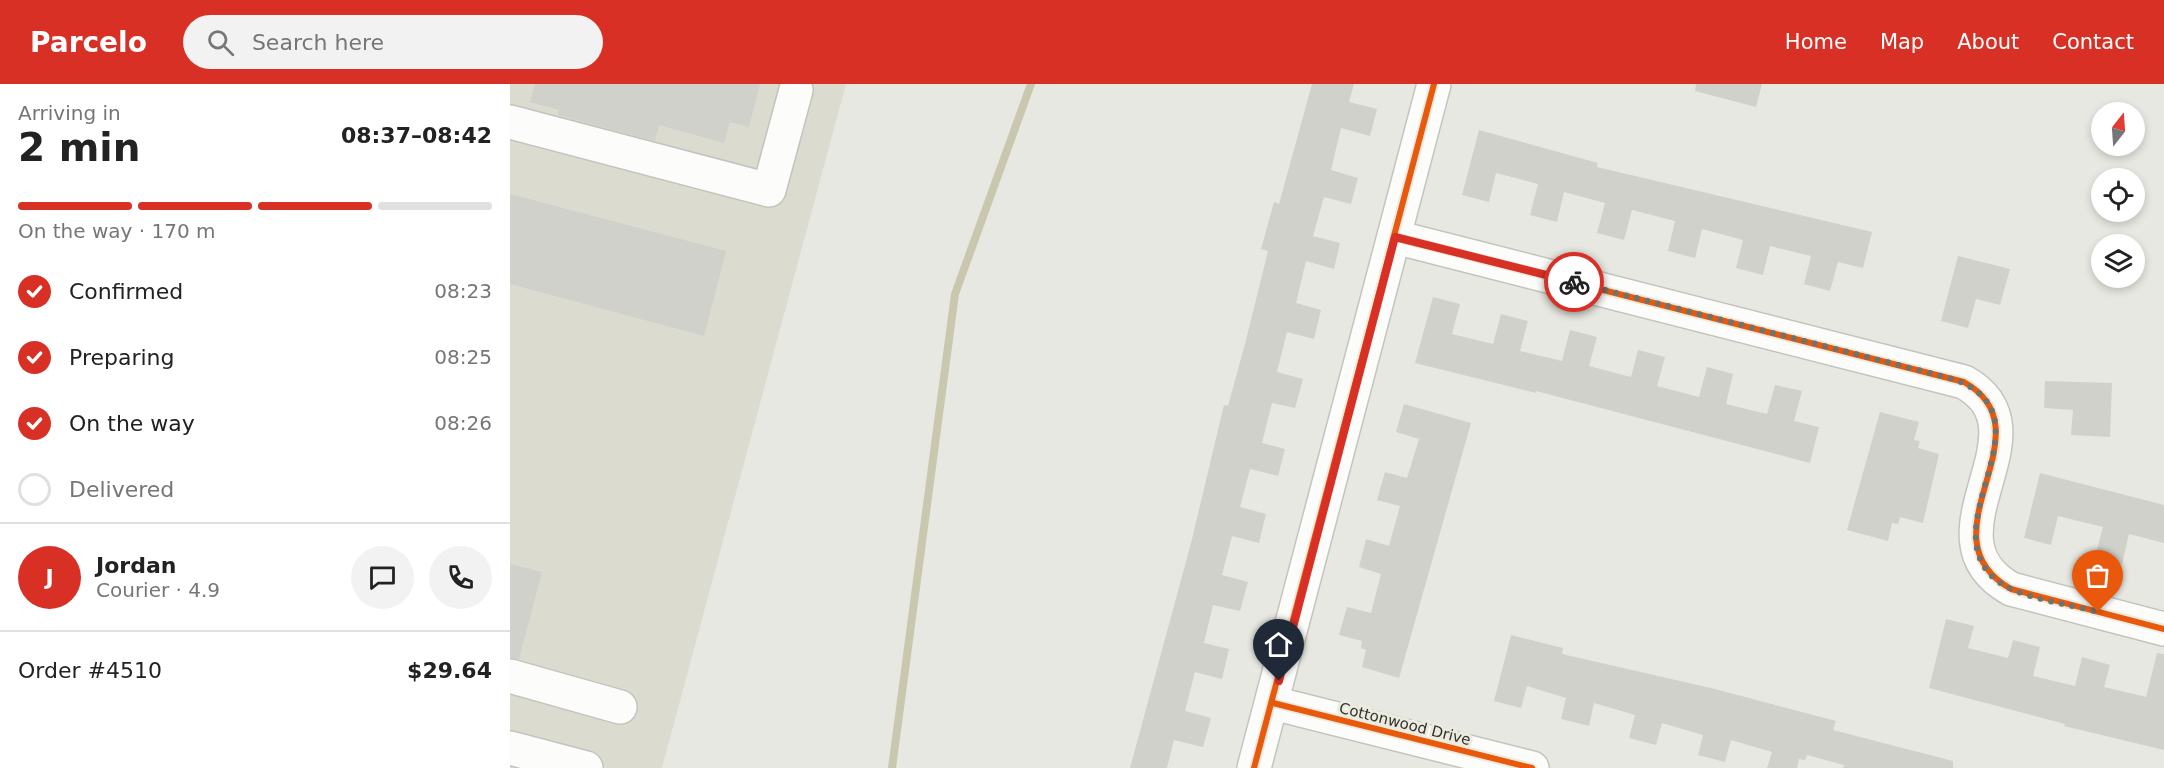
<!DOCTYPE html>
<html lang="en">
<head>
<meta charset="utf-8">
<style>
  :root { --surface:#fff; --page:#f2f2f2; --text:#222; --muted:#767676; --line:#e0e0e0; --accent:#d93025 }
  body { margin:0; font-family:"DejaVu Sans",sans-serif; background:var(--page); color:var(--text); height:100vh; display:flex; flex-direction:column; font-size:22px; white-space:nowrap }
  * { box-sizing:border-box; margin:0 }
  p { font-size:20px; color:var(--muted) }
  .icon { flex:none; width:33px; height:33px; fill:none; stroke:currentColor; stroke-width:2; stroke-linecap:round; stroke-linejoin:round }
  .map { position:relative; flex:1; overflow:hidden }
  .side { display:flex; flex-direction:column; background:var(--surface); width:510px }
  .side>* { flex:none }
  .needle { width:39px; rotate:17deg }
  .buttons { position:absolute; left:1581px; top:18px; display:grid; gap:12px }
  .buttons a { display:grid; place-items:center; width:54px; height:54px; border-radius:50%; background:var(--surface); box-shadow:0 3px 9px #0003; font-size:30px }
  .pin { position:absolute; display:grid; place-items:center; width:51px; height:51px; color:#fff; margin:-62px -26px; border-radius:50% 50% 50% 0; rotate:-45deg; box-shadow:0 0 6px #0007 }
  .pin .icon { rotate:45deg }
  .courier { position:absolute; display:grid; place-items:center; width:60px; height:60px; margin:-30px; border:4px solid #d93025; border-radius:50%; background:#fff; color:#222; box-shadow:0 2px 8px #0007 }
  .overview em { font-style:normal; font-weight:600 }
  .overview div { display:flex; flex-direction:column-reverse }
  .overview { display:flex; align-items:center; justify-content:space-between; height:102px; padding:0 18px }
  h1 { font-size:39px; font-weight:600; line-height:45px }
  .bar { display:grid; grid-template-columns:repeat(4,1fr); gap:9px 6px; align-content:center; height:72px; padding:0 18px }
  .bar i { height:8px; border-radius:4px; background:var(--line) }
  .bar .active { background:var(--accent) }
  .bar p { grid-column:span 4 }
  .line { display:flex; align-items:center; gap:15px; padding:0 18px; border-top:2px solid var(--line) }
  .line div { flex:1 }
  .round { display:grid; place-items:center; flex:none; width:63px; height:63px; border-radius:32px; background:var(--page) }
  ol { padding:0 18px; list-style:none }
  li { display:flex; align-items:center; gap:18px; height:66px }
  li p { margin-inline-start:auto }
  li .icon { padding:6px; border-radius:50%; background:var(--accent); color:#fff; stroke-width:4 }
  li:last-child { color:var(--muted) }
  li i { width:33px; height:33px; border:3px solid var(--line); border-radius:50% }
  header { display:flex; align-items:center; gap:36px; box-sizing:border-box; height:84px; padding:0 30px; background:var(--accent); color:#fff }
  header strong { font-size:28px }
  nav { display:flex; gap:33px; margin-inline-start:auto; font-size:21px }
  .search { width:420px; height:54px; background:var(--page); display:flex; align-items:center; gap:15px; box-sizing:border-box; padding:0 21px; border-radius:33px; color:var(--muted); font-size:22px }
  main { display:flex; flex:1; min-height:0 }
  .map>svg:first-child { display:block }
</style>
</head>
<body>
<header>
<strong>Parcelo</strong>
<div class="search"><svg class="icon" aria-label="search" viewBox="0 0 24 24"><circle cx="10" cy="10" r="6"/><path d="M15 15l6 6"/></svg>Search here</div>
<nav><a>Home</a><a>Map</a><a>About</a><a>Contact</a></nav>
</header>
<main>
<section class="side">
<div class="overview"><div><h1>2 min</h1><p>Arriving in</p></div><em>08:37–08:42</em></div>
<div class="bar"><i class="active"></i><i class="active"></i><i class="active"></i><i></i><p>On the way · 170 m</p></div>
<ol>
<li><svg class="icon" aria-label="check" viewBox="0 0 24 24"><path d="M5 12l5 5 9-10"/></svg>Confirmed<p>08:23</p></li>
<li><svg class="icon" aria-label="check" viewBox="0 0 24 24"><path d="M5 12l5 5 9-10"/></svg>Preparing<p>08:25</p></li>
<li><svg class="icon" aria-label="check" viewBox="0 0 24 24"><path d="M5 12l5 5 9-10"/></svg>On the way<p>08:26</p></li>
<li><i></i>Delivered</li>
</ol>
<div class="line" style="height:108px"><b class="round" style="background:var(--accent);color:#fff">J</b><div><b>Jordan</b><p>Courier · 4.9</p></div><a class="round"><svg class="icon" aria-label="chat" viewBox="0 0 24 24"><path d="M4 5h16v11H9l-5 4z"/></svg></a><a class="round"><svg class="icon" aria-label="phone" viewBox="0 0 24 24"><path d="M5 4h4l2 5-3 2q2 4 5 5l2-3 5 2v4C11 20 4 13 5 4z"/></svg></a></div>
<div class="line" style="height:78px"><div>Order #4510</div><b>$29.64</b></div>
</section>
<div class="map">
<svg width="1654" height="684" viewBox="0 0 1654 684">
  <rect width="100%" height="100%" fill="#e8e8e2"/>
  <path fill="#dbdbcf" d="M0,0H336L152,684H0Z"/>
  <g fill="none" stroke-linecap="round" stroke-linejoin="round">
    <path stroke="#c9c8af" stroke-width="8" d="M382,684L445,210L521,0"/>
  </g>
  <g fill="#d1d1cc">
    <path d="M25,0H250L239,43L220,38L214,59L149,41L145,57L48,31L49,26L20,18Z"/>
    <path d="M802,0H844L839,18L867,25L860,52L831,44L821,86L848,94L841,120L814,113L803,152L830,159L824,185L796,177L786,219L811,226L804,255L777,248L767,288L793,295L785,324L762,319L752,359L775,365L768,392L740,385L730,423L756,430L749,459L722,452L712,491L738,498L730,527L703,521L694,559L719,565L712,595L685,588L675,627L701,634L693,663L664,656L657,684H620L681,459L714,321L718,322L736,256L758,167L751,165L764,118L769,120Z"/>
    <path d="M1186,0H1252L1246,23L1185,7Z"/>
    <path d="M969,46L1088,79L1087,83L1362,148L1353,184L1328,178L1320,207L1294,200L1301,172L1260,162L1253,191L1226,184L1233,156L1192,145L1185,174L1158,167L1165,137L1122,126L1114,156L1087,149L1095,119L1054,108L1047,138L1020,131L1028,100L986,89L979,118L952,111Z"/>
    <path d="M0,110L216,167L194,252L0,200Z"/>
    <path d="M1448,172L1500,185L1490,221L1466,215L1458,244L1431,237Z"/>
    <path d="M923,213L950,220L942,250L983,260L991,230L1018,237L1010,267L1052,277L1060,246L1087,253L1079,282L1121,293L1128,266L1155,273L1147,302L1189,313L1197,283L1223,290L1216,320L1257,330L1265,301L1292,307L1284,337L1309,343L1300,379L1026,307V309L905,279Z"/>
    <path d="M1535,297L1602,299L1600,353L1561,351L1563,326L1534,324Z"/>
    <path d="M894,320L961,339L889,594L852,583L856,566L851,564L852,557L829,551L837,523L861,529L871,490L849,483L856,455L879,462L890,422L867,416L875,388L897,394L909,355L886,348Z"/>
    <path d="M1370,328L1409,338L1404,356L1410,357L1408,364L1429,370L1413,439L1390,433L1388,440L1382,439L1378,457L1337,446Z"/>
    <path d="M1530,389L1654,421V459L1619,450L1612,480L1585,473L1593,443L1548,432L1541,461L1514,454Z"/>
    <path d="M0,480L32,488L9,575L0,574Z"/>
    <path d="M1436,535L1464,542L1458,564L1498,574L1503,556L1530,563L1523,592L1565,602L1572,573L1600,581L1594,603L1636,613L1647,569L1654,570V666L1554,642L1555,640L1419,604Z"/>
    <path d="M1001,551L1053,564L1052,570L1205,605L1326,637L1323,646L1443,677V684H1333L1334,681L1297,671L1295,676L1289,675L1287,684H1257L1262,668L1221,656L1215,678L1188,671L1193,651L1152,639L1146,661L1119,654L1125,631L1084,619L1079,642L1051,635L1056,614L1017,602L1011,624L984,617Z"/>
  </g>
  <g fill="none" stroke-linecap="round" stroke-linejoin="round">
    <g stroke="#c4c4bf" stroke-width="36">
      <g id="minor">
        <path d="M0,38L259,106L286,6"/>
        <path d="M885,153L1454,298C1543,348 1407,452 1501,505L1654,545"/>
        <path d="M0,592L110,623"/>
        <path d="M763,619L1022,684"/>
        <path d="M0,664L76,684"/>
        <path d="M744,684L924,0"/>
      </g>
    </g>
    <use href="#minor" stroke="#fcfcfb" stroke-width="33"/>
    <g stroke="#ebebdf" stroke-width="10">
      <g id="cycleway">
        <path d="M885,153L1454,298C1543,348 1407,452 1501,505L1654,545"/>
        <path d="M763,619L1022,684"/>
        <path d="M744,684L924,0"/>
      </g>
    </g>
    <use href="#cycleway" stroke="#e8590c" stroke-width="6"/>
  </g>
  <g fill="none" stroke-linecap="round" stroke-linejoin="round">
    <path stroke="#72726c" stroke-width="6" stroke-dasharray="0 10.8" d="M1064,198L1443,295C1546,331 1422,439 1484,494C1505,514 1559,520 1588,528"/>
    <path stroke="#d93025" stroke-width="8" d="M769,597L885,153L1064,198"/>
  </g>
  <g text-anchor="middle" stroke-width="6" stroke-linejoin="round" paint-order="stroke">
    <g font-size="15" fill="#32322d" stroke="#ebebdf">
      <text transform="translate(895 640) rotate(14)" y="5">Cottonwood Drive</text>
    </g>
  </g>
</svg>
<div class="buttons">
<a><svg class="needle" viewBox="-14 -14 28 28"><path d="M0-13l5 13h-10z" fill="#e53935"/><path d="M0 13l5-13h-10z" fill="#767676"/></svg></a>
<a><svg class="icon" aria-label="locate" viewBox="0 0 24 24"><circle cx="12" cy="12" r="6"/><path d="M12 2v4M12 18v4M2 12h4M18 12h4"/></svg></a>
<a><svg class="icon" aria-label="layers" viewBox="0 0 24 24"><path d="M12 4l9 5-9 5-9-5zM3 14l9 5 9-5"/></svg></a>
</div>
<div class="pin" style="left:1588px;top:528px;background:#ea580c"><svg class="icon" aria-label="bag" viewBox="0 0 24 24"><path d="M5 8h14l-1 12H6zM9 8a3 3 0 0 1 6 0"/></svg></div>
<div class="pin" style="left:769px;top:597px;background:#1f2937"><svg class="icon" aria-label="home" viewBox="0 0 24 24"><path d="M3 11l9-7 9 7M6 9v11h12V9"/></svg></div>
<div class="courier" style="left:1064px;top:198px"><svg class="icon" aria-label="bike" viewBox="0 0 24 24"><circle cx="6" cy="16" r="4"/><circle cx="18" cy="16" r="4"/><path d="M6 16l4-8h5l3 8M10 8l3 8H6M13 5h3"/></svg></div>
</div>
</main>
</body>
</html>
